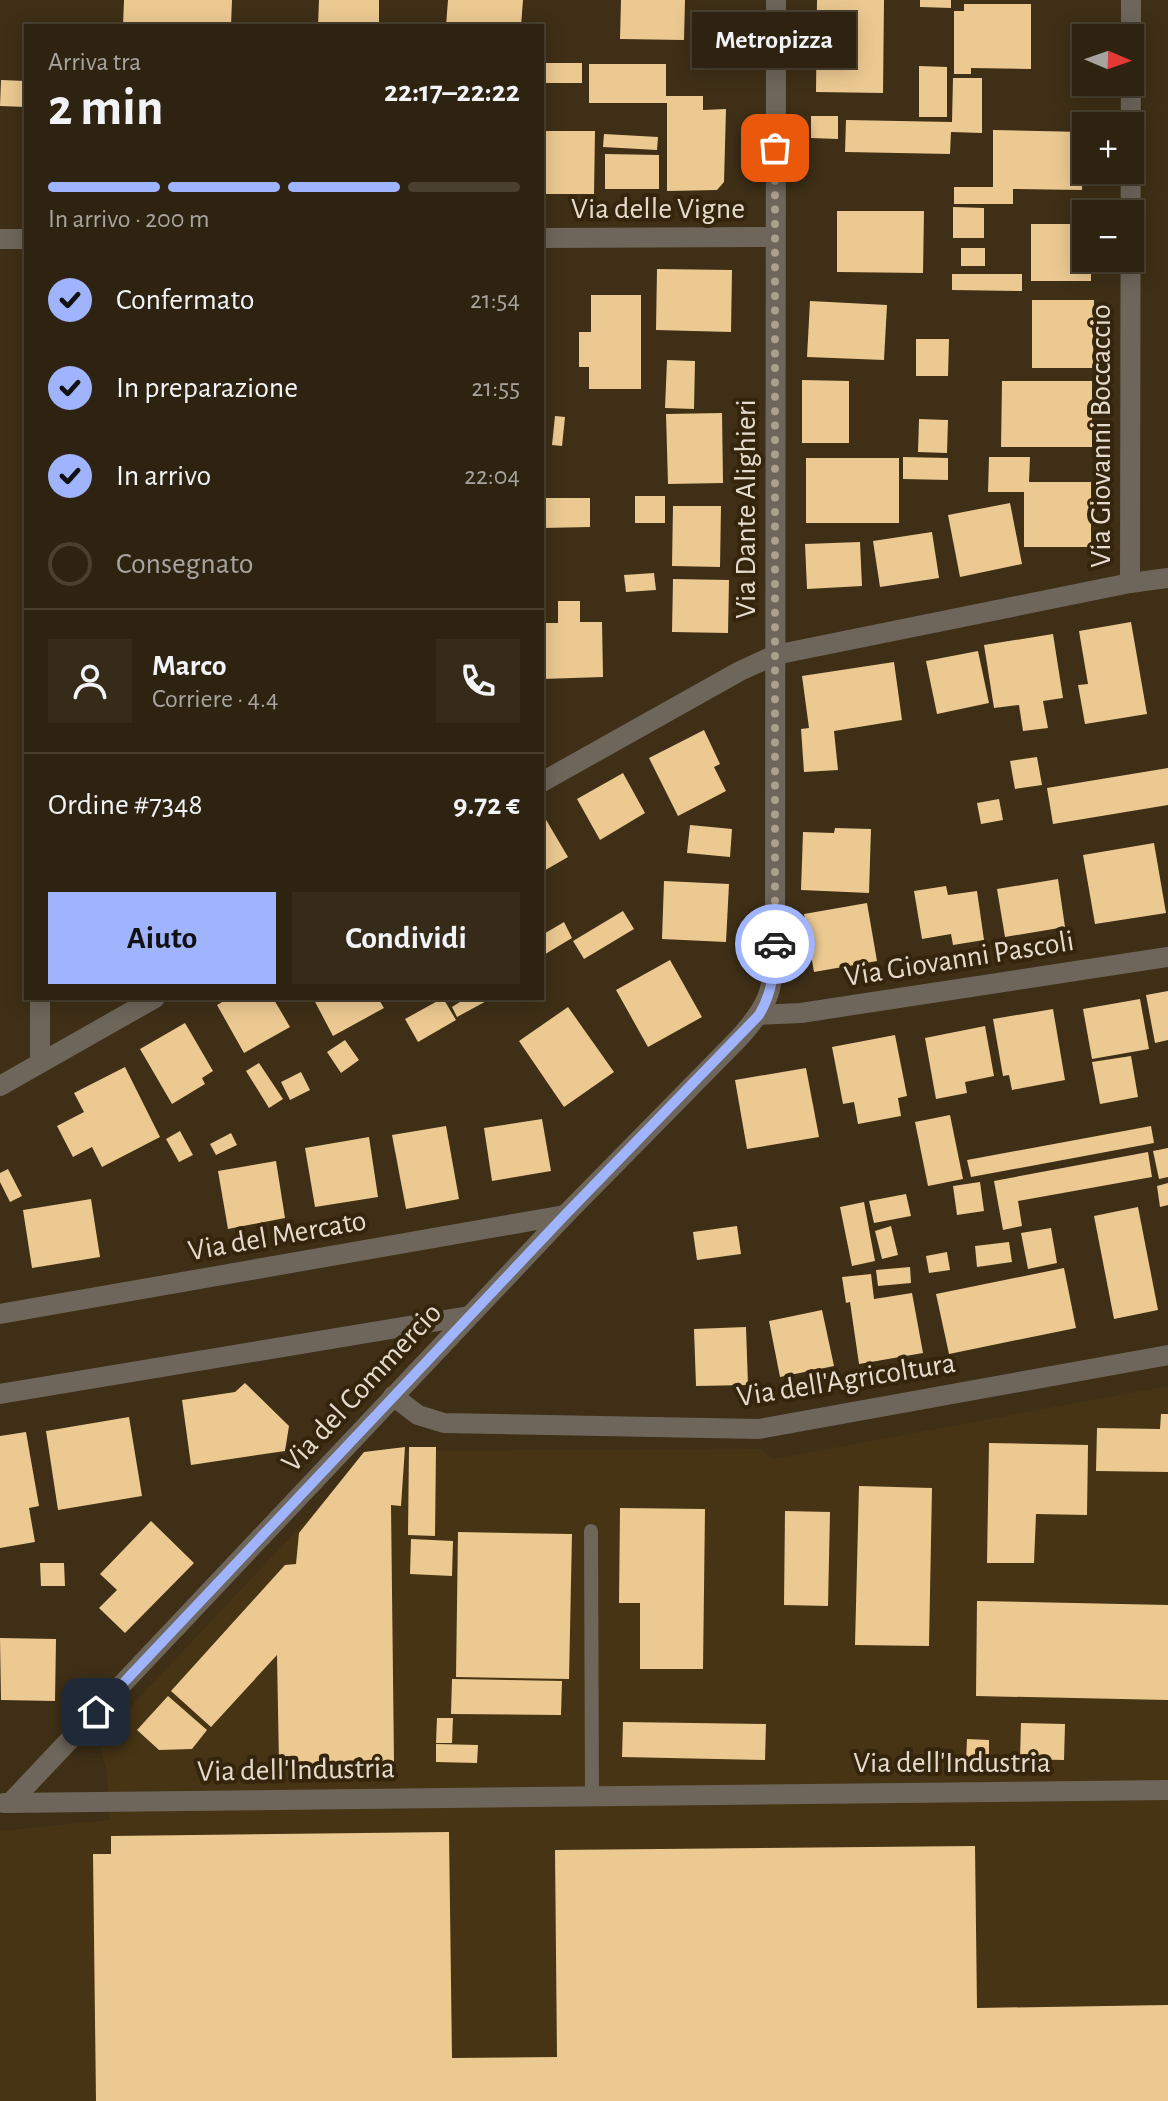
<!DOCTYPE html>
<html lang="it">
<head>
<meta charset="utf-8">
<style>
  :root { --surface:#2e2310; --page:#362b19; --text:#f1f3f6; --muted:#a7a49f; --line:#494030; --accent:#a0b3fd }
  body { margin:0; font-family:"Alegreya Sans",sans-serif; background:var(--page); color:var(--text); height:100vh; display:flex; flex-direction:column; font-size:30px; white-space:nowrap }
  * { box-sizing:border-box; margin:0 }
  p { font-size:26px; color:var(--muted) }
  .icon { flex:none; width:44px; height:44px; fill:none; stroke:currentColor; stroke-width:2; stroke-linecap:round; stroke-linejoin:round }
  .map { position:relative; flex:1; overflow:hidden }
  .panel { position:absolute; left:24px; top:24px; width:520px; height:976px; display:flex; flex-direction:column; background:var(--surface); border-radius:0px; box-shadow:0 4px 20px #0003,0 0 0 2px var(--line) }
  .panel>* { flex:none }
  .needle { width:52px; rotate:92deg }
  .buttons { position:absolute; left:1072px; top:24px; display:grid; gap:16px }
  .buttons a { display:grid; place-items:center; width:72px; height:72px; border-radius:0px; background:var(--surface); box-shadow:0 4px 20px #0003,0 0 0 2px var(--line); font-size:40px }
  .pin { position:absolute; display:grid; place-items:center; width:68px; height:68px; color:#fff; margin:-34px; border-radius:16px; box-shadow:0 4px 12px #0006 }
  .courier { position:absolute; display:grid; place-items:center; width:80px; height:80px; margin:-40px; border:6px solid #a0b3fd; border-radius:50%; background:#fff; color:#222; box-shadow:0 2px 10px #0007 }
  .bubble { position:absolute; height:56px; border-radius:0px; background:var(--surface); box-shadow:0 4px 20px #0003,0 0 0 2px var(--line); font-size:26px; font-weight:600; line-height:56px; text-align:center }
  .summary em { font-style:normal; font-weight:600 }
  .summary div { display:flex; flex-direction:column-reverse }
  .summary { display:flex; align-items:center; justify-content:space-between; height:136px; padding:0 24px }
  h1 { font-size:52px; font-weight:600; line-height:60px }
  .bar { display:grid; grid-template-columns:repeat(4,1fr); gap:12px 8px; align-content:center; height:96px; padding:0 24px }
  .bar i { height:10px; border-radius:6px; background:var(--line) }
  .bar .current { background:var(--accent) }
  .bar p { grid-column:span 4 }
  .line { display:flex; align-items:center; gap:20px; padding:0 24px; border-top:2px solid var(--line) }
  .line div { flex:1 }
  .round { display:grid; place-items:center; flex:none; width:84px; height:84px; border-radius:0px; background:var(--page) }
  ol { padding:0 24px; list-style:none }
  li { display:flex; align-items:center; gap:24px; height:88px }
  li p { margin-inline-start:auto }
  li .icon { padding:8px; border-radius:50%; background:var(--accent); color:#111; stroke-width:4 }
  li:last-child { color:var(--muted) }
  li i { width:44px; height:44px; border:4px solid var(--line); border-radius:50% }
  .button { display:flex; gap:16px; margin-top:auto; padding:16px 24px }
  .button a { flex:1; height:92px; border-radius:0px; background:var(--accent); color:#111; font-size:32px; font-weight:600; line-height:92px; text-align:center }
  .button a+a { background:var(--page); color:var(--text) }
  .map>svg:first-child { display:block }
</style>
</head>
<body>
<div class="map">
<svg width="1168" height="2101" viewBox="0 0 1168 2101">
  <rect width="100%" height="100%" fill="#3e2f16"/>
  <path fill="#473414" d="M1168,1386V2101H0V1831L109,1820L107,1771L98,1741L367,1456L414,1450L761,1449L773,1459Z"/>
  <g fill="#ecc991">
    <path d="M124,0H232L231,26H123Z"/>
    <path d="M319,0H379V26H318Z"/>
    <path d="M448,0H523L521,26H446Z"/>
    <path d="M621,0H685L684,40L620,39Z"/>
    <path d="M817,0H884L883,93L816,92Z"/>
    <path d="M920,0H951V8L920,7Z"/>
    <path d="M964,4H1031V69L971,68V74H954V11H964Z"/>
    <rect x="542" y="63" width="40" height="20"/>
    <path d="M589,64H666V96H703V110L726,109L724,182L717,190L667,191V103H589Z"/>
    <path d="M919,66L947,67V117H919Z"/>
    <path d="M953,78H982V133L951,132L950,154L845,152L846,120L952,122Z"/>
    <path d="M1,80L26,81V107L0,106Z"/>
    <path d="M811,116H838V139L811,138Z"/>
    <path d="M993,130L1084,132L1082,190L1013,189V204H954V187H993Z"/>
    <path d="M542,131H595L594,194H542Z"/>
    <path d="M604,134L658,137L657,150L603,147Z"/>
    <path d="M605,154L659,155V189H605Z"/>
    <path d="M953,207L984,208V238H953Z"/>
    <path d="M837,211H924L923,273L837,272Z"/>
    <path d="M1031,224H1086V258H1091V281H1031Z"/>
    <rect x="961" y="248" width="24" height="18"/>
    <path d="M657,269L732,270L731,332L656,330Z"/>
    <path d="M952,274H1022V291L952,290Z"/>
    <path d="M591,295H641V389H589V367H579V332H591Z"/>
    <path d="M1032,300H1094L1093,368H1032Z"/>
    <path d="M810,301L887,305L884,360L807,357Z"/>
    <path d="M916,339H949L948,376H916Z"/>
    <path d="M667,360L695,361L694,409L665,408Z"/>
    <path d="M802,380L849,381V443H802Z"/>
    <path d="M1002,381H1092V447H1001Z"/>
    <path d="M722,413L723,483L668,484L666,414Z"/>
    <path d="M555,416L565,417L562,446L552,445Z"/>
    <path d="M919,419L948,420L947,453L918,452Z"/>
    <path d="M903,457L948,458V480L903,479Z"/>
    <path d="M989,457H1030L1029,482H1091V547H1024V492H988Z"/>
    <rect x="806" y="458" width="93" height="65"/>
    <rect x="635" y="496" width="30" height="27"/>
    <path d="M542,498H590V527L542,528Z"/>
    <path d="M1010,503L1022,564L960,577L948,515Z"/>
    <path d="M673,506H721L720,567L672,566Z"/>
    <path d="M932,532L939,578L880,587L873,541Z"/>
    <path d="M860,542L862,586L807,589L805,544Z"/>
    <path d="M654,573L656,590L626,592L624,575Z"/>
    <path d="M673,579L729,580L728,633L672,632Z"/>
    <path d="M558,601H580V622H602L603,677L542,679V623H558Z"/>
    <path d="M1131,622L1147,714L1085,724L1078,685L1088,684L1079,631Z"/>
    <path d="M1053,634L1063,698L1043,701L1048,728L1023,731L1019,705L994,708L984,645Z"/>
    <path d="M978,651L989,703L937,714L926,661Z"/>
    <path d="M894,662L902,720L834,731L838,770L804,772L801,729L809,728L802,676Z"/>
    <path d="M704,730L720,764L714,767L726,791L678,816L649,758Z"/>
    <path d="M1037,757L1042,785L1015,789L1010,761Z"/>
    <path d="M1168,768V805L1053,824L1047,788Z"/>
    <path d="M623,773L645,813L600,840L577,799Z"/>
    <path d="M999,799L1003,820L981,824L977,803Z"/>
    <path d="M545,818L568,857L542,872V820Z"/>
    <path d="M690,825L732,829L730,857L687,853Z"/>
    <path d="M835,828L871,829L869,893L801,890L803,832L834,833Z"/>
    <path d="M1154,843L1166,913L1095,924L1083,855Z"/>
    <path d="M1058,879L1065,927L1005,937L997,889Z"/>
    <path d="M664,881L729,884L726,942L662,939Z"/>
    <path d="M946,886L948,895L977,891L984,940L953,945L951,934L922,939L914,891Z"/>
    <path d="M867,903L877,961L814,972L804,914Z"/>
    <path d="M623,911L634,929L584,959L573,941Z"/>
    <path d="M564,922L572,938L542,956V935Z"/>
    <path d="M670,960L702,1017L648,1047L616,990Z"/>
    <path d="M1168,991V1040L1155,1043L1146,995Z"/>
    <path d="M229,998H273L290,1027L244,1053L217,1005Z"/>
    <path d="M313,998H378L384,1008L333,1036Z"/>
    <path d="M443,998L456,1020L418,1042L405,1019Z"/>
    <path d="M466,998H492L457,1017L452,1007Z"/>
    <path d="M1140,999L1149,1049L1092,1059L1083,1009Z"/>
    <path d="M568,1007L614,1072L564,1107L519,1041Z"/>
    <path d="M1053,1009L1065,1080L1012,1090L1009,1075L1003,1076L993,1019Z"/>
    <path d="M185,1023L213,1071L202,1078L205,1084L172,1104L140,1049Z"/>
    <path d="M985,1026L994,1076L965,1082L967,1093L936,1099L925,1038Z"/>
    <path d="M895,1035L907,1096L898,1098L901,1116L858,1124L854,1102L843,1104L832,1047Z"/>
    <path d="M345,1040L359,1060L341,1073L327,1052Z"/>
    <path d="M1131,1056L1138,1097L1100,1104L1092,1062Z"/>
    <path d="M259,1063L283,1099L269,1108L246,1071Z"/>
    <path d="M125,1067L160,1137L102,1167L92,1147L73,1157L57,1126L84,1112L74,1093Z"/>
    <path d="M806,1068L819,1137L747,1149L735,1080Z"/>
    <path d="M301,1072L310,1090L290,1100L281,1082Z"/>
    <path d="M950,1115L963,1179L928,1186L915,1122Z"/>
    <path d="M542,1119L551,1171L492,1181L484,1128Z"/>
    <path d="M446,1126L459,1199L406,1209L392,1135Z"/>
    <path d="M1151,1126L1154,1143L971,1177L967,1160Z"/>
    <path d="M180,1131L193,1155L179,1162L166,1139Z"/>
    <path d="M231,1133L237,1145L216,1155L210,1144Z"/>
    <path d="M369,1137L378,1197L315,1207L305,1148Z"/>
    <path d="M1168,1148V1177L1159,1179L1153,1151Z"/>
    <path d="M1148,1152L1152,1177L1018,1201L1022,1226L1003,1230L994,1181Z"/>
    <path d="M276,1161L285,1218L228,1229L218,1171Z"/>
    <path d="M8,1169L22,1196L10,1202L0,1182V1173Z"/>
    <path d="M980,1182L984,1211L957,1215L953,1186Z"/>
    <path d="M1168,1183V1205L1160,1207L1157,1186Z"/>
    <path d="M906,1194L911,1216L874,1223L869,1201Z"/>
    <path d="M91,1199L100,1257L32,1268L23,1210Z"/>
    <path d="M864,1202L875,1261L852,1266L840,1207Z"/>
    <path d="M1138,1207L1158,1310L1114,1319L1094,1216Z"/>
    <path d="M737,1226L741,1254L697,1260L693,1232Z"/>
    <path d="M891,1226L898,1255L882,1259L875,1231Z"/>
    <path d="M1051,1228L1057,1263L1028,1269L1021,1233Z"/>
    <path d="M1009,1242L1012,1262L977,1267L975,1246Z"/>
    <path d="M947,1252L950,1270L929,1273L926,1256Z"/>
    <path d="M910,1267L911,1283L878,1286L876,1270Z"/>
    <path d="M1064,1268L1076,1328L949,1354L936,1294Z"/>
    <path d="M871,1274L874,1299L912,1293L923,1353L859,1364L850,1302L846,1303L842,1277Z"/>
    <path d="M822,1310L834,1366L780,1377L769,1321Z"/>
    <path d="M746,1327L748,1385L696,1386L694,1329Z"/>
    <path d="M245,1383L289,1426L285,1451L191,1465L182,1400L235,1392Z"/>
    <path d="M1161,1414H1168V1472L1096,1471L1097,1428L1160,1429Z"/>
    <path d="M129,1417L142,1496L58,1510L46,1431Z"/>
    <path d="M26,1432L39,1506L29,1508L35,1542L0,1548V1436Z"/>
    <path d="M989,1443L1088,1445L1087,1515L1036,1514L1034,1563H987Z"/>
    <path d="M405,1447L401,1506L391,1505L394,1763L279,1764L277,1655L211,1727L171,1691L285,1565L296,1564L299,1533L364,1452Z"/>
    <path d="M409,1447H436L435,1536L408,1535Z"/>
    <path d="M859,1486L932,1488L929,1646L855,1645Z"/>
    <path d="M620,1508L705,1509L703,1669H640V1603H619Z"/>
    <path d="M785,1511L830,1512L828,1606L784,1605Z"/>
    <path d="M151,1521L194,1563L125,1633L99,1608L117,1590L100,1574Z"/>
    <path d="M458,1532L572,1534L569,1679L456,1677Z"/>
    <path d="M411,1539L453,1541L452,1576L410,1574Z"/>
    <path d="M40,1563H64L65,1586H41Z"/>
    <path d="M977,1601L1168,1605V1700L976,1696Z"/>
    <path d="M0,1638L56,1639L55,1701L1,1700Z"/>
    <path d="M452,1679L562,1681L561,1715L451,1714Z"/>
    <path d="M168,1696L207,1730L192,1749L159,1750L137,1730Z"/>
    <path d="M437,1718H453L452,1743H436Z"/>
    <path d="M623,1722L766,1724L765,1760L622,1757Z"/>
    <path d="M1021,1723L1065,1724L1064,1760L1020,1759Z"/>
    <path d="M967,1739L989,1740V1762H966Z"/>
    <path d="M436,1744L478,1745L477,1763L436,1762Z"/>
    <path d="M449,1832L452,2058L557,2057L555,1850L975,1846L977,2008L1168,2005V2101H96L93,1854H111V1836Z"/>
  </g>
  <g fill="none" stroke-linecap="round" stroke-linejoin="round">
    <path stroke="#6e665b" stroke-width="14" d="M591,1531L592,1794"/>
    <g stroke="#6e665b" stroke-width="20">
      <path d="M542,238L774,237"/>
      <path d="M0,239H26"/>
      <path d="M1130,583L1131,0"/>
      <path d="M542,782L740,671L775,655L1130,583L1168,578"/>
      <path d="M40,998V1062"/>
      <path d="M759,1015L801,1013L1168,957"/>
      <path d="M0,1086L155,998"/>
      <path d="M0,1314L565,1215"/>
      <path d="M0,1394L469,1316"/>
      <path d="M393,1396L418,1415L444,1423L759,1429L1168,1355"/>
      <path d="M11,1802L565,1215L739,1038C768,1006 773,992 775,950L776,0"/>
      <path d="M4,1803L1168,1790"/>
    </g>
  </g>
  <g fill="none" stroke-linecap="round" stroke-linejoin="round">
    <path stroke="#ab9f8e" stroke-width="8" stroke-dasharray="0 14.4" d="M775,944V148"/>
    <path stroke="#a0b3fd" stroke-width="10" d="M96,1712L565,1215L759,1015C773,992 774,970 775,944"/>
  </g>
  <g text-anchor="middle" stroke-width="8" stroke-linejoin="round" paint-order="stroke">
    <g font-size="30" fill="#e6dcce" stroke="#34250c">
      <text x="658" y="218">Via delle Vigne</text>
      <text transform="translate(1100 436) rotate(-90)" y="10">Via Giovanni Boccaccio</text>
      <text transform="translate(745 509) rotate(-90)" y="10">Via Dante Alighieri</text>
      <text transform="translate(959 958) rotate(-9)" y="10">Via Giovanni Pascoli</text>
      <text transform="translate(277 1235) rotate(-10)" y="10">Via del Mercato</text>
      <text transform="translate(846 1379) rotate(-9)" y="10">Via dell'Agricoltura</text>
      <text transform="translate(361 1387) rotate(-47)" y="10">Via del Commercio</text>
      <text x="952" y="1772">Via dell'Industria</text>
      <text transform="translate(296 1769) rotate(-1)" y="10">Via dell'Industria</text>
    </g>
  </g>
</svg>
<div class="buttons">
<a><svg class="needle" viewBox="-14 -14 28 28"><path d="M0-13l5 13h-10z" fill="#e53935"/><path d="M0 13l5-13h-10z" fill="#a7a49f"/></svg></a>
<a>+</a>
<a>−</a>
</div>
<div class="pin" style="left:775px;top:148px;background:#ea580c"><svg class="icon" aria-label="bag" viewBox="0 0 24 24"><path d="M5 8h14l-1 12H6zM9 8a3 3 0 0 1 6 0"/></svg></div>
<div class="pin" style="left:96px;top:1712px;background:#1f2937"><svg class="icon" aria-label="home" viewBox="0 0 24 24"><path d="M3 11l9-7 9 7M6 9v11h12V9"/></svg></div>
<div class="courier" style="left:775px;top:944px"><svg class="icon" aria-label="car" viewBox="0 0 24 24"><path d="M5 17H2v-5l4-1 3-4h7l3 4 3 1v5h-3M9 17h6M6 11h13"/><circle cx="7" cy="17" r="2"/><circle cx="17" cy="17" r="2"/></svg></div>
<div class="bubble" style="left:692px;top:12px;width:164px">Metropizza</div>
<section class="panel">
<div class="summary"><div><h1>2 min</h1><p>Arriva tra</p></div><em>22:17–22:22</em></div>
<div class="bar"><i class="current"></i><i class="current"></i><i class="current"></i><i></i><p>In arrivo · 200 m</p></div>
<ol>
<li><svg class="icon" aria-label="check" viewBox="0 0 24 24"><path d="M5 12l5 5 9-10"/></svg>Confermato<p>21:54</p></li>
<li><svg class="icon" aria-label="check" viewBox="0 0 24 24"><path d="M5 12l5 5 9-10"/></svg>In preparazione<p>21:55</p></li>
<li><svg class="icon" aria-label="check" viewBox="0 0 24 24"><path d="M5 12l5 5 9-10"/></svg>In arrivo<p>22:04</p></li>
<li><i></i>Consegnato</li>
</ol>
<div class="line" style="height:144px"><a class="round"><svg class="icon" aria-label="person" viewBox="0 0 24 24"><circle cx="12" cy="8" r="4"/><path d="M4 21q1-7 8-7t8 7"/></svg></a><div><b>Marco</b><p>Corriere · 4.4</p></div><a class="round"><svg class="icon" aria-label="phone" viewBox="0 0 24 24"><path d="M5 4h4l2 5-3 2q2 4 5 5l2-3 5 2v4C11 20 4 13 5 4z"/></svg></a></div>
<div class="line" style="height:104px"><div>Ordine #7348</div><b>9.72 €</b></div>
<div class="button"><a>Aiuto</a><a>Condividi</a></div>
</section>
</div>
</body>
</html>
